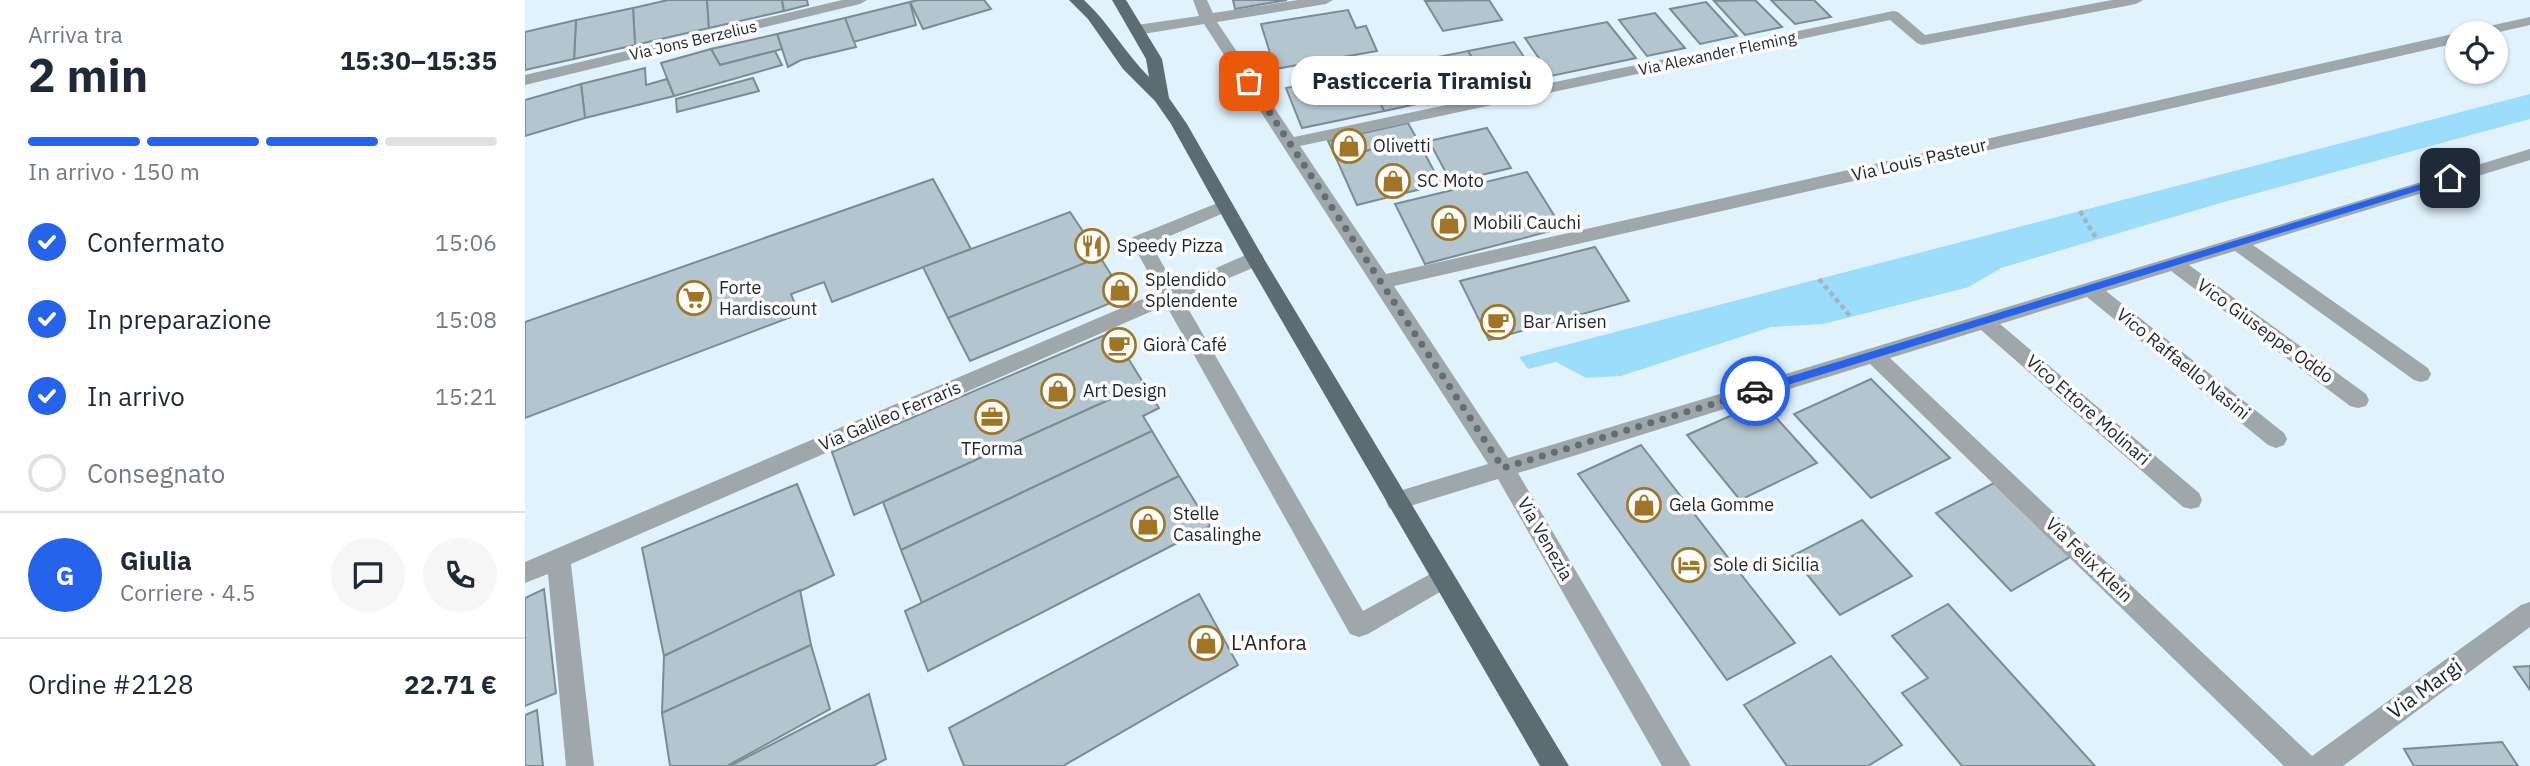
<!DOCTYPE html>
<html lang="it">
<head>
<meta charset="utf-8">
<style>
  :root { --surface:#fff; --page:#f6f6f7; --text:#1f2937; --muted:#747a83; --line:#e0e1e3; --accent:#2563eb }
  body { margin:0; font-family:"IBM Plex Sans",sans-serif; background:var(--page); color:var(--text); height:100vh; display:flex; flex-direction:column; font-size:26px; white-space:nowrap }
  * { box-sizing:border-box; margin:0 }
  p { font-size:23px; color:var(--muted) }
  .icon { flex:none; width:38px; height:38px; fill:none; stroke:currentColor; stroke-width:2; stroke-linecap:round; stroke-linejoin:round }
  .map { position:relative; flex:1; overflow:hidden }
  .details { display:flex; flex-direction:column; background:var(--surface); width:525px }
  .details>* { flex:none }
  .tools { position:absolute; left:1920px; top:21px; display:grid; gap:14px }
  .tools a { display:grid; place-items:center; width:63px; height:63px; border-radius:50%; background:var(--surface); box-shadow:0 2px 5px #0004; font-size:35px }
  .pin { position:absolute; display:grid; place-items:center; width:60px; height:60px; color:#fff; margin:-30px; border-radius:14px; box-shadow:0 4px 10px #0006 }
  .courier { position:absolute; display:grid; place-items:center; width:70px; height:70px; margin:-35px; border:5px solid #2563eb; border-radius:50%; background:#fff; color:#222; box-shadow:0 2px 9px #0007 }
  .bubble { position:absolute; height:49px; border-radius:24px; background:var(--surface); box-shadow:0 2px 5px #0004; font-size:23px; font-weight:700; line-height:49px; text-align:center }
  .headline em { font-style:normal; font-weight:700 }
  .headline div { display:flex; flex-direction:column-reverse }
  .headline { display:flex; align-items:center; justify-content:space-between; height:119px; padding:0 28px }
  h1 { font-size:46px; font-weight:700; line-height:52px }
  .bar { display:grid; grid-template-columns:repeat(4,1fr); gap:10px 7px; align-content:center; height:84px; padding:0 28px }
  .bar i { height:9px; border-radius:5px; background:var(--line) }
  .bar .active { background:var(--accent) }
  .bar p { grid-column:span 4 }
  .line { display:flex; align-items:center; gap:18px; padding:0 28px; border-top:2px solid var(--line) }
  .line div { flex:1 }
  .round { display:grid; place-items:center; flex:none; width:74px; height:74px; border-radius:37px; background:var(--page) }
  ol { padding:0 28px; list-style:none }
  li { display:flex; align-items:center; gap:21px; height:77px }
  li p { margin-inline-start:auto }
  li .icon { padding:7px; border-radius:50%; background:var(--accent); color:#fff; stroke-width:4 }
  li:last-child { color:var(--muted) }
  li i { width:38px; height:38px; border:4px solid var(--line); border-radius:50% }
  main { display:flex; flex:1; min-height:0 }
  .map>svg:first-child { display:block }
</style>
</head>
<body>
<main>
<section class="details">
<div class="headline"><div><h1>2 min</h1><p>Arriva tra</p></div><em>15:30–15:35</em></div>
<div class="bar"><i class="active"></i><i class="active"></i><i class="active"></i><i></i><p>In arrivo · 150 m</p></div>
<ol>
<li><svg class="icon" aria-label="check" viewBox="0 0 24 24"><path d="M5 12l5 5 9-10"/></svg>Confermato<p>15:06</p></li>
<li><svg class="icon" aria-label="check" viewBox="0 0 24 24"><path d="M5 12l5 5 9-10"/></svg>In preparazione<p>15:08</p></li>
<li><svg class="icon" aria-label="check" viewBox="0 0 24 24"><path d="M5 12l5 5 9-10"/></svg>In arrivo<p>15:21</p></li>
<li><i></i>Consegnato</li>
</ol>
<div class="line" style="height:126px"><b class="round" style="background:var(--accent);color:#fff">G</b><div><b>Giulia</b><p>Corriere · 4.5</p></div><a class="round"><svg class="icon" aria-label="chat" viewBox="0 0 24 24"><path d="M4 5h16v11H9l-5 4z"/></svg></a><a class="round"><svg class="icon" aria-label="phone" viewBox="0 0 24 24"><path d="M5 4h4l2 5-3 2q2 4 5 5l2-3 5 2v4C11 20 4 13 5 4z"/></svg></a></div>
<div class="line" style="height:91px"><div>Ordine #2128</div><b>22.71 €</b></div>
</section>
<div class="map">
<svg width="2005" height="766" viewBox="0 0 2005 766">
  <rect width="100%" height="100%" fill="#e0f3fd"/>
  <path fill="#9dddfc" d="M2005,94V119L1692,204L1476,268L1444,287L1298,324L1246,327L1096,376L1061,378L1031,362L1003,369L994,357Z"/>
  <g fill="#b3c5ce" stroke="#7b8c95" stroke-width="2">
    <path d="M143,0H182L184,28L110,45L108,8Z"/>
    <path d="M182,0H257L259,11L184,28Z"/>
    <path d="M257,0H282L283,5L259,11Z"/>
    <path d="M393,0H459L466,9L398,29L385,2Z"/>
    <path d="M708,0H762L710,9Z"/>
    <path d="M964,0L977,20L918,31L900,1Z"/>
    <path d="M1230,0L1257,27L1220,35L1189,1Z"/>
    <path d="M1246,0H1289L1306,17L1270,24Z"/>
    <path d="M385,2L391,25L328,42L320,18Z"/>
    <path d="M1181,2L1212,36L1175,44L1145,9Z"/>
    <path d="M108,8L110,45L49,59L51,20Z"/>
    <path d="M823,10L831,28L841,26L852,51L750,69L736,24Z"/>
    <path d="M1130,13L1160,48L1122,56L1094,20Z"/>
    <path d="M320,18L331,47L276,60L263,67L252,34Z"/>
    <path d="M51,20L49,59L0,70V32Z"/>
    <path d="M1082,22L1111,58L1026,76L1000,38Z"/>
    <path d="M252,34L257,49L195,65L186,49Z"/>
    <path d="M989,42L1013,78L966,89L943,51Z"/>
    <path d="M186,49L195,65L250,51L257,65L149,96L136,63Z"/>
    <path d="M943,51L966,89L919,98L898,60Z"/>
    <path d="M898,60L919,98L859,111L840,72Z"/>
    <path d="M120,68L121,85L142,79L149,96L60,118L56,84Z"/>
    <path d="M840,72L859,111L777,128L761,88Z"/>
    <path d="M228,78L234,91L152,112L151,99Z"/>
    <path d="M56,84L60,118L0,136V100Z"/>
    <path d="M883,123L892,139L811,158L803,141Z"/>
    <path d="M962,128L986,168L926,182L904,141Z"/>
    <path d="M892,139L916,184L832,205L811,158Z"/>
    <path d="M1002,172L1037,228L900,264L870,204Z"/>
    <path d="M408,179L446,249L307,302L299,282L266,294L274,314L0,418V322Z"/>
    <path d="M545,212L575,257L423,318L398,267Z"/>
    <path d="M1070,247L1104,301L964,340L935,281Z"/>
    <path d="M575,257L600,297L445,361L423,318Z"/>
    <path d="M587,332L619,384L329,515L307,452Z"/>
    <path d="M1346,379L1425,458L1346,498L1269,414Z"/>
    <path d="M619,384L634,408L618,416L627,431L376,550L358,502Z"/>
    <path d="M1237,402L1292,463L1215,500L1162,435Z"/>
    <path d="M627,431L654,476L397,603L376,550Z"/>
    <path d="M1116,445L1222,582L1270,643L1202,680L1053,474Z"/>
    <path d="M654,476L685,526L403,671L380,611Z"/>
    <path d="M1469,483L1545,557L1486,591L1411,513Z"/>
    <path d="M272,484L309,575L139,656L117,548Z"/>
    <path d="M1337,520L1387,576L1315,615L1267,556Z"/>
    <path d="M19,589L31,693L0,706V598Z"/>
    <path d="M275,590L286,645L137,713L139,656Z"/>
    <path d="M674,594L713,665L538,766H439L424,728Z"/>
    <path d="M1423,604L1570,766H1437L1377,693L1403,678L1367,636Z"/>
    <path d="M286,645L305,709L202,766H145L137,713Z"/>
    <path d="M1306,656L1377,745L1343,766H1262L1219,705Z"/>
    <path d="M2005,666V690L1989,667Z"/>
    <path d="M344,694L361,759L348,766H205Z"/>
    <path d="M12,710L18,766H0V715Z"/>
    <path d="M1977,742L1993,766H1889L1879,749Z"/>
  </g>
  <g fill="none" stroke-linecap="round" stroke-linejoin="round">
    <g stroke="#a5b5bd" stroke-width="4.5" stroke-dasharray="5 3.5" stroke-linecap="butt">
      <path d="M1555,211L1572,240"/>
      <path d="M1294,279L1326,317"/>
    </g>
    <g fill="#9fa7ab" fill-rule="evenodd">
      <path d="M317,0H342L335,4L0,85V75Z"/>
      <path d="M668,0H682L688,13L773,0H808L801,4L692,22L769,137L1368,11L1373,12L1400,35L1587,0H1618L1611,4L1397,45L1392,43L1365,20L775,146L861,274L1932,33V43L869,286L983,458L2005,149V160L1728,245L1903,368L1906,374L1903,380L1896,382L1889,380L1710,251L1664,265L1841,394L1844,400L1841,406L1833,408L1825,406L1646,271L1581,291L1759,433L1762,439L1759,445L1751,448L1743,445L1562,297L1475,324L1674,493L1677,500L1674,507L1666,509L1658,507L1456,330L1365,358L1787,756L1996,605L2005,602V627L1818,766H1759L1345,364L993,473L1166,766H1137L973,479L872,510L864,508L861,501L864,494L963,464L679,24L612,35L604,30L612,25L674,16Z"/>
      <path d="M2005,17V25L1970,33H1943L1946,30Z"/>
      <path d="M700,200L706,202L709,206L706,210L626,244L650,286L723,254H737L739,259L737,264L657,298L838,611L918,567L927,571L930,578L927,585L843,634L834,637L825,634L641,305L46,564L69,766H41L23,574L0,583V562L634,292L606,241L608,237Z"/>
    </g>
    <path fill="#5d6b72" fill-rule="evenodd" d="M544,0H559C584,23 600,53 624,77L621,59L587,0H601L637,59L644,98L662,124L739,259L1044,766H1015L721,259L646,124L630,101L598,69L563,19Z"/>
  </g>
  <path fill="#2563eb" d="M1925,175L1930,178L1928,180L1230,395L1224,391L1230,387Z"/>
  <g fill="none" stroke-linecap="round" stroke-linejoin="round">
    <path stroke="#636e74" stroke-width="7" stroke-dasharray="0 12.6" d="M724,81L978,468L1230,391"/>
  </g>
  <defs>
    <g id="shop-ring" transform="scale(1.75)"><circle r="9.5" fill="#fdfdfd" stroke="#a07626" stroke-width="1.5"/><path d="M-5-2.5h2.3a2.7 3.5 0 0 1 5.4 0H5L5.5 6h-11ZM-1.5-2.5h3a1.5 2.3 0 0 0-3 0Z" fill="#a07626"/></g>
    <g id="restaurant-ring" transform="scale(1.75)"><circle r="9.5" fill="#fdfdfd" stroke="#a07626" stroke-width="1.5"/><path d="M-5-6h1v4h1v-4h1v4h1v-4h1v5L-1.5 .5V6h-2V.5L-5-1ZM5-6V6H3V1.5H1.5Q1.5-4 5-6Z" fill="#a07626"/></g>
    <g id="supermarket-ring" transform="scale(1.75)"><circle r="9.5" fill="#fdfdfd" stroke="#a07626" stroke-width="1.5"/><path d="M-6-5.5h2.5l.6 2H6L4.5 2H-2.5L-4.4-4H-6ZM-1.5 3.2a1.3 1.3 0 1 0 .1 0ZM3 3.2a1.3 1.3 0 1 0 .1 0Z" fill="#a07626"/></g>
    <g id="cafe-ring" transform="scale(1.75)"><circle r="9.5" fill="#fdfdfd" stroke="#a07626" stroke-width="1.5"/><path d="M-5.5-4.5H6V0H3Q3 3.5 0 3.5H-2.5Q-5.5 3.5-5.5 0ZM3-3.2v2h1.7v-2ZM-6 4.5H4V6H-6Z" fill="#a07626"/></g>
    <g id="office-ring" transform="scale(1.75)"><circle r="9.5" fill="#fdfdfd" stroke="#a07626" stroke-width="1.5"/><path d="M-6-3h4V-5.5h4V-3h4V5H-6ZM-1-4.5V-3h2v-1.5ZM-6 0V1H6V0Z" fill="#a07626"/></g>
    <g id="hotel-ring" transform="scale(1.75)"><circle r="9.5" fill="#fdfdfd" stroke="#a07626" stroke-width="1.5"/><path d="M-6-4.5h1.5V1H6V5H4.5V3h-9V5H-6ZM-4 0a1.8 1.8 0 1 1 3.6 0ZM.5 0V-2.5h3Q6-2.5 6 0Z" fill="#a07626"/></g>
  </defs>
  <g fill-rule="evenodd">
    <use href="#shop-ring" x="824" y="146"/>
    <use href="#shop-ring" x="868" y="181"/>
    <use href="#shop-ring" x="924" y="223"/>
    <use href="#restaurant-ring" x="567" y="246"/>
    <use href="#shop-ring" x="595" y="290"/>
    <use href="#supermarket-ring" x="169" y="298"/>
    <use href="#cafe-ring" x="973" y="322"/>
    <use href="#cafe-ring" x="594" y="345"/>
    <use href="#shop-ring" x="533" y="391"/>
    <use href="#office-ring" x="467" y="417"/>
    <use href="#shop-ring" x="1119" y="505"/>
    <use href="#shop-ring" x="623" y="524"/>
    <use href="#hotel-ring" x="1164" y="565"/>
    <use href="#shop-ring" x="681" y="643"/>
  </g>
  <g text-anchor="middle" stroke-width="7" stroke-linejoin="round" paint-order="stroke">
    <g font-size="16" fill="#1f262a" stroke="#fdfdfd">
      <text transform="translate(168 40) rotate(-13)" y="6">Via Jons Berzelius</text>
      <text transform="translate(1192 53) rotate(-12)" y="6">Via Alexander Fleming</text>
    </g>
    <g font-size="18" fill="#1f262a" stroke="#fdfdfd" text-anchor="start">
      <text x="848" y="152">Olivetti</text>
      <text x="892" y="187">SC Moto</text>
      <text x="948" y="229">Mobili Cauchi</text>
      <text x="592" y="252">Speedy Pizza</text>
      <text x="620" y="286">Splendido<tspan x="620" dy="21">Splendente</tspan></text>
      <text x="194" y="294">Forte<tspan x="194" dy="21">Hardiscount</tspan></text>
      <text x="998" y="328">Bar Arisen</text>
      <text x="618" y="351">Giorà Café</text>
      <text x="558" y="397">Art Design</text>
      <text x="467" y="455" text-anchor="middle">TForma</text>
      <text x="1144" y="511">Gela Gomme</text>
      <text x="648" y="520">Stelle<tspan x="648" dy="21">Casalinghe</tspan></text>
      <text x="1188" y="571">Sole di Sicilia</text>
    </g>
    <g font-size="18" fill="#1f262a" stroke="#fdfdfd">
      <text transform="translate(1394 160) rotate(-13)" y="6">Via Louis Pasteur</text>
      <text transform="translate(1740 331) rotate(36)" y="6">Vico Giuseppe Oddo</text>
      <text transform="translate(1658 364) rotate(39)" y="6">Vico Raffaello Nasini</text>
      <text transform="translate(1563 410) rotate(41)" y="6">Vico Ettore Molinari</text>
      <text transform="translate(365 416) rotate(-23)" y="6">Via Galileo Ferraris</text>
      <text transform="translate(1020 539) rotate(60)" y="6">Via Venezia</text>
      <text transform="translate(1564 560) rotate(44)" y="6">Via Felix Klein</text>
    </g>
    <g font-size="21" fill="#1f262a" stroke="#fdfdfd" text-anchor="start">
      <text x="706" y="650">L'Anfora</text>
    </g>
    <g font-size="21" fill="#1f262a" stroke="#fdfdfd">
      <text transform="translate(1900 689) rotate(-36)" y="7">Via Margi</text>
    </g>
  </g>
</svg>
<div class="tools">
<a><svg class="icon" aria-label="locate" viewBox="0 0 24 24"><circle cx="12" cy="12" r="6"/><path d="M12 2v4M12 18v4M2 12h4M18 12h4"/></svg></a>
</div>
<div class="pin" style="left:724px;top:81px;background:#ea580c"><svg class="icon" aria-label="bag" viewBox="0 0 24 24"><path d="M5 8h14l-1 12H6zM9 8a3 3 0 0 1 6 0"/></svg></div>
<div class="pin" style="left:1925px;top:178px;background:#1f2937"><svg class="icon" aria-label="home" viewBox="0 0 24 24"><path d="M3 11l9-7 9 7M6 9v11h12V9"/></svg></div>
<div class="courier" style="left:1230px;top:391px"><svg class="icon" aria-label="car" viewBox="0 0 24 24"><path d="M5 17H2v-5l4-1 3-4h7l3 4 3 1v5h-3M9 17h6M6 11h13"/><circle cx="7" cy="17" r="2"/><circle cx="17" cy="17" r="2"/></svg></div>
<div class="bubble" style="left:766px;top:56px;width:262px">Pasticceria Tiramisù</div>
</div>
</main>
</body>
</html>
